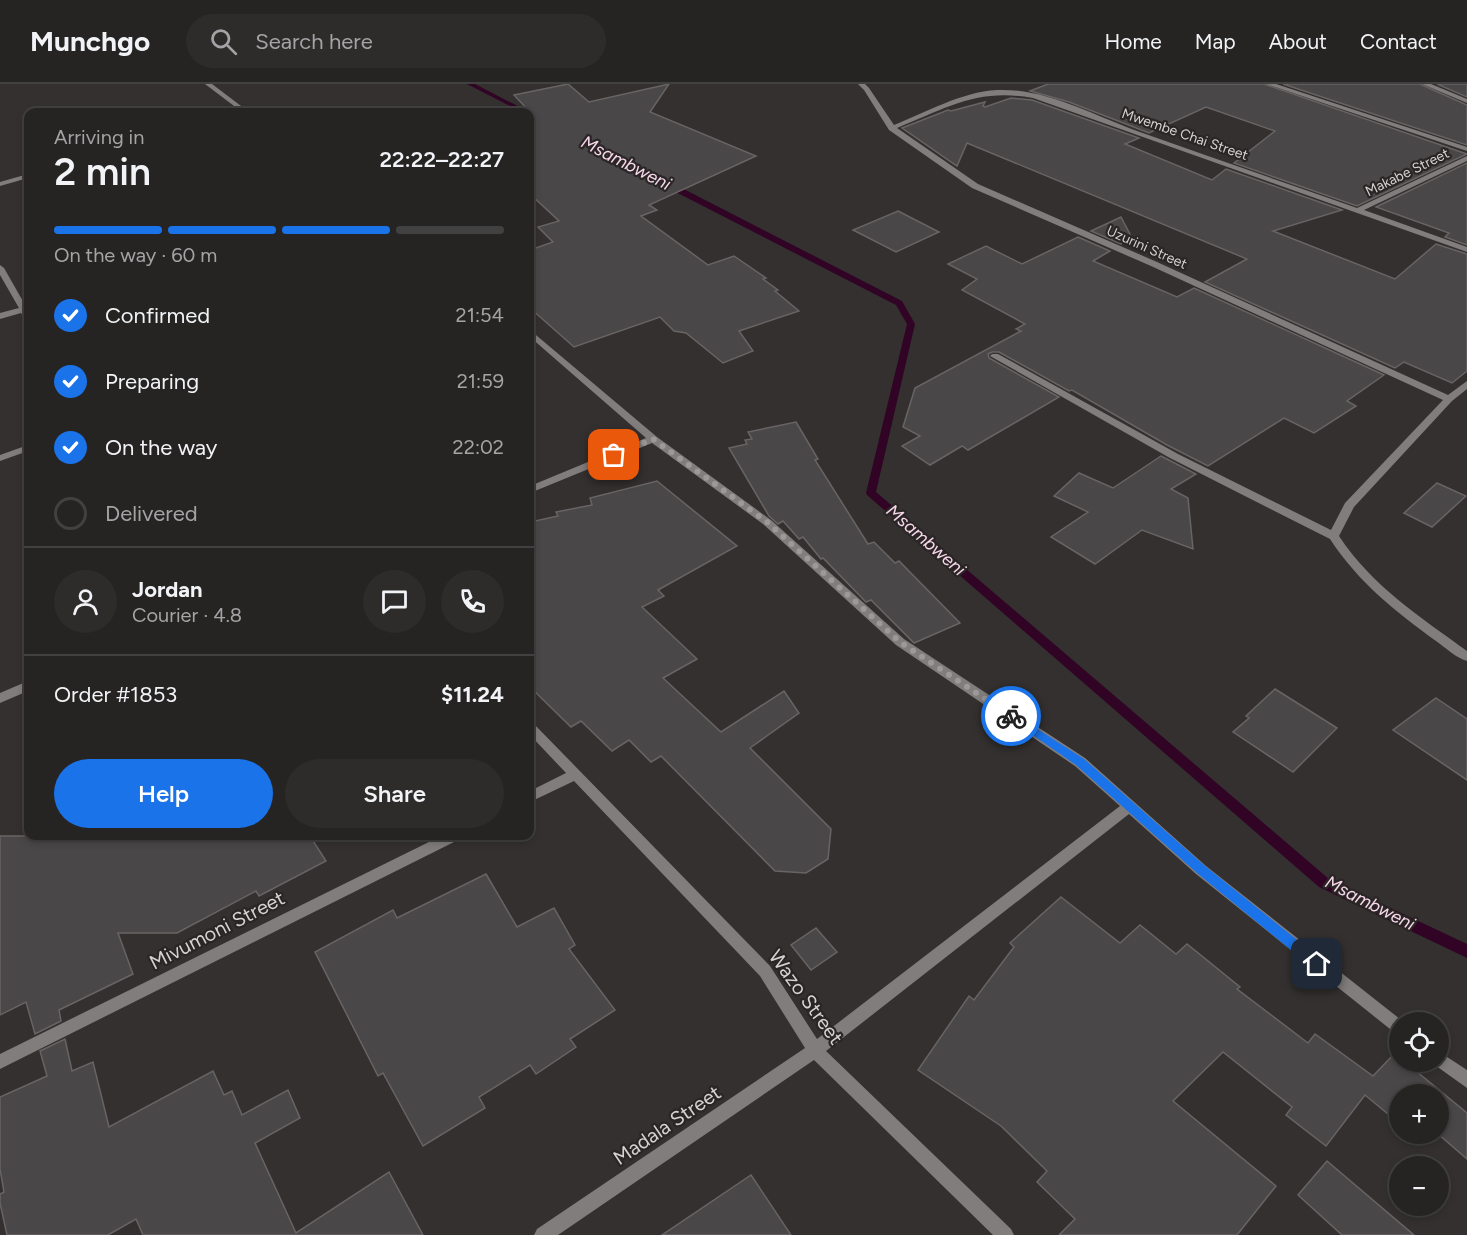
<!DOCTYPE html>
<html lang="en">
<head>
<meta charset="utf-8">
<style>
  :root { --surface:#262423; --page:#2e2c2b; --text:#f1f3f6; --muted:#a4a4a6; --line:#424141; --accent:#1a73e8 }
  body { margin:0; font-family:Figtree,sans-serif; background:var(--page); color:var(--text); height:100vh; display:flex; flex-direction:column; font-size:22px; white-space:nowrap }
  * { box-sizing:border-box; margin:0 }
  p { font-size:20px; color:var(--muted) }
  .icon { flex:none; width:33px; height:33px; fill:none; stroke:currentColor; stroke-width:2; stroke-linecap:round; stroke-linejoin:round }
  .map { position:relative; flex:1; overflow:hidden }
  .side { position:absolute; left:24px; top:24px; width:510px; height:732px; display:flex; flex-direction:column; background:var(--surface); border-radius:12px; box-shadow:0 3px 9px #0003,0 0 0 2px var(--line) }
  .side>* { flex:none }
  .fabs { position:absolute; left:1389px; top:928px; display:grid; gap:12px }
  .fabs a { display:grid; place-items:center; width:60px; height:60px; border-radius:50%; background:var(--surface); box-shadow:0 3px 9px #0003,0 0 0 2px var(--line); font-size:30px }
  .pin { position:absolute; display:grid; place-items:center; width:51px; height:51px; color:#fff; margin:-26px; border-radius:12px; box-shadow:0 3px 9px #0006 }
  .courier { position:absolute; display:grid; place-items:center; width:60px; height:60px; margin:-30px; border:4px solid #1a73e8; border-radius:50%; background:#fff; color:#222; box-shadow:0 2px 8px #0007 }
  .overview em { font-style:normal; font-weight:600 }
  .overview div { display:flex; flex-direction:column-reverse }
  .overview { display:flex; align-items:center; justify-content:space-between; height:102px; padding:0 30px }
  h1 { font-size:39px; font-weight:600; line-height:45px }
  .bar { display:grid; grid-template-columns:repeat(4,1fr); gap:9px 6px; align-content:center; height:72px; padding:0 30px }
  .bar i { height:8px; border-radius:4px; background:var(--line) }
  .bar .current { background:var(--accent) }
  .bar p { grid-column:span 4 }
  .line { display:flex; align-items:center; gap:15px; padding:0 30px; border-top:2px solid var(--line) }
  .line div { flex:1 }
  .round { display:grid; place-items:center; flex:none; width:63px; height:63px; border-radius:32px; background:var(--page) }
  ol { padding:0 30px; list-style:none }
  li { display:flex; align-items:center; gap:18px; height:66px }
  li p { margin-inline-start:auto }
  li .icon { padding:6px; border-radius:50%; background:var(--accent); color:#fff; stroke-width:4 }
  li:last-child { color:var(--muted) }
  li i { width:33px; height:33px; border:3px solid var(--line); border-radius:50% }
  .action { display:flex; gap:12px; margin-top:auto; padding:12px 30px }
  .action a { flex:1; height:69px; border-radius:36px; background:var(--accent); color:#fff; font-size:24px; font-weight:600; line-height:69px; text-align:center }
  .action a+a { background:var(--page); color:var(--text) }
  header { display:flex; align-items:center; gap:36px; box-sizing:border-box; height:84px; padding:0 30px; background:var(--surface); border-bottom:2px solid var(--line) }
  header strong { font-size:28px }
  nav { display:flex; gap:33px; margin-inline-start:auto; font-size:21px }
  .search { width:420px; height:54px; background:var(--page); display:flex; align-items:center; gap:15px; box-sizing:border-box; padding:0 21px; border-radius:33px; color:var(--muted); font-size:22px }
  .map>svg:first-child { display:block }
</style>
</head>
<body>
<header>
<strong>Munchgo</strong>
<div class="search"><svg class="icon" aria-label="search" viewBox="0 0 24 24"><circle cx="10" cy="10" r="6"/><path d="M15 15l6 6"/></svg>Search here</div>
<nav><a>Home</a><a>Map</a><a>About</a><a>Contact</a></nav>
</header>
<div class="map">
<svg width="1467" height="1151" viewBox="0 0 1467 1151">
  <rect width="100%" height="100%" fill="#33302f"/>
  <g fill="none" stroke-linecap="round" stroke-linejoin="round">
    <g fill="#310425" fill-rule="evenodd">
      <path d="M467,0H475L529,28H522Z"/>
      <path d="M664,98H670L902,217L915,240L876,408L1329,795L1467,860V874L1319,803L867,411L866,409L907,240L896,221L664,102Z"/>
    </g>
  </g>
  <g fill="#4a4748" stroke="#686465" stroke-width="1.5">
    <path d="M568,0L589,18L669,0L650,28L756,72L649,121L657,126L641,132L708,181L734,172L766,194L763,195L778,206L775,207L799,227L739,247L753,267L723,279L686,249L674,247L660,233L574,263L530,224V166L553,158L538,143L559,137L530,110V28L514,11Z"/>
    <path d="M1048,0H1264L1467,70L1357,122L1234,79L1275,47L1206,23L1149,49L1069,18L1030,7Z"/>
    <path d="M1283,0H1420L1467,21V61Z"/>
    <path d="M1437,0H1467V13Z"/>
    <path d="M1011,14L1032,16L1139,54L1125,60L1212,96L1226,85L1342,126L1273,147L1395,195L1436,160L1467,170V287L1452,299L1404,278L1395,284L1205,198L1247,175L967,59L957,82L902,44L948,26L951,27L985,18L983,22L985,23Z"/>
    <path d="M1467,79V161L1445,153L1449,149L1376,123Z"/>
    <path d="M898,127L939,148L896,168L853,146Z"/>
    <path d="M1121,133L1132,154L1121,160L1091,147Z"/>
    <path d="M1078,153L1110,167L1093,177L1177,213L1194,204L1384,291L1347,317L1356,322L1314,349L1284,334L1208,382L1167,361L1072,306L1069,307L999,268H992L988,270L989,274L1059,313L968,366L962,362L930,381L902,362L920,352L903,343L915,304L1021,247L1016,245L1025,240L962,206L977,195L948,180L986,162L1022,180Z"/>
    <path d="M796,338L818,375L815,376L868,460L874,458L895,479L899,477L960,539L914,559L871,516L866,518L862,514L823,474L821,475L803,453L799,455L783,437L778,440L769,432L729,364L747,360L745,356L752,355L748,348Z"/>
    <path d="M1161,372L1196,390L1171,405L1188,414L1193,465L1142,446L1095,480L1051,453L1088,428L1054,412L1079,389L1113,404Z"/>
    <path d="M657,397L737,462L658,506L664,512L642,523L697,575L663,594L721,648L784,607L799,629L750,664L831,745L828,775L806,789L775,787L661,672L651,678L629,656L612,667L581,637L571,643L530,603V438L558,432L556,428L592,421L590,414Z"/>
    <path d="M1437,399L1466,412L1432,443L1404,429Z"/>
    <path d="M1275,605L1337,644L1293,688L1233,648L1249,634L1246,632Z"/>
    <path d="M1436,614L1467,635V696L1393,646Z"/>
    <path d="M0,752H310L326,777L259,812L256,807L177,849H118L133,890L59,926L61,937L35,950L26,918L0,931Z"/>
    <path d="M486,790L517,843L554,824L575,861L569,865L615,926L570,955L576,963L536,990L530,981L479,1013L485,1024L423,1062L383,989L378,992L315,868L393,826L397,834Z"/>
    <path d="M1061,813L1120,859L1140,841L1176,870L1187,860L1240,903L1237,905L1308,959L1315,950L1373,992L1395,969L1400,973V978H1405L1467,1029V1075L1438,1050V1011H1400V1040L1365,1011L1326,1062L1286,1031L1292,1023L1223,968L1173,1017L1276,1102L1237,1151H1059L1075,1135L1037,1098L1047,1087L1001,1042L918,986L969,912L974,916L1014,863L1010,859Z"/>
    <path d="M816,844L837,868L811,886L791,861Z"/>
    <path d="M65,955L72,987L93,978L109,1043L213,987L224,1011L232,1007L242,1031L288,1006L300,1034L255,1059L296,1149L389,1088L423,1151H143L136,1135L108,1151H7L0,1119V1110L4,1108L0,1085V1013L47,992L40,967Z"/>
    <path d="M1327,1077L1414,1151H1342L1298,1111Z"/>
    <path d="M751,1091L791,1151H662Z"/>
  </g>
  <g fill="none" stroke-linecap="round" stroke-linejoin="round">
    <g fill="#817d7d" fill-rule="evenodd">
      <path d="M205,0H212L249,28H242Z"/>
      <path d="M858,0H865L869,4L894,41C927,28 961,8 997,6C1046,4 1092,31 1137,47C1210,73 1283,98 1357,124L1467,72V77L1364,126L1467,163V168L1033,14C977,4 947,24 897,44L978,100L1157,178L1448,311L1467,297V305L1452,317L1354,423L1339,452C1372,502 1420,533 1467,567V577C1456,574 1446,564 1436,557C1395,527 1358,498 1330,455L1170,374L990,272L992,270H998L1178,370L1331,446L1345,419L1443,316L1151,182L972,104L889,46L864,6Z"/>
      <path d="M1266,0H1276L1467,63V67Z"/>
      <path d="M1422,0H1431L1467,15V19Z"/>
      <path d="M28,90V94L0,102V98Z"/>
      <path d="M0,181L4,184L28,226V236L25,235L21,229L0,235V229L19,224L0,191Z"/>
      <path d="M530,246L657,353L771,436L904,555L1085,674L1206,782L1405,939H1400V951L1395,949L1196,790L1129,730L826,967L1011,1145L1014,1151H993L814,976L558,1151H534L537,1145L805,964L760,892L574,697L530,718V707L566,689L530,651V638L534,640L770,882L817,955L1120,722L1075,682L896,561L763,440L652,359L530,409V402L646,354L530,253Z"/>
      <path d="M28,361V367L0,377V371Z"/>
      <path d="M28,597V607L0,619V609Z"/>
      <path d="M441,752H460L458,756L0,985V970Z"/>
      <path d="M1438,967L1467,986V1004L1432,979L1438,978Z"/>
    </g>
  </g>
  <path fill="#1a73e8" d="M1011,628L1084,675L1205,782L1322,876V884H1313L1197,789L1076,681L1008,634L1006,632Z"/>
  <g fill="none" stroke-linecap="round" stroke-linejoin="round">
    <path stroke="#9c9999" stroke-width="6" stroke-dasharray="0 10.8" d="M614,371L653,355L767,438L900,558L1011,632"/>
  </g>
  <g text-anchor="middle" stroke-width="4.5" stroke-linejoin="round" paint-order="stroke">
    <g font-size="14" fill="#d4d2d2" stroke="#292625">
      <text transform="translate(1185 50) rotate(19)" y="5">Mwembe Chai Street</text>
      <text transform="translate(1407 88) rotate(-26)" y="5">Makabe Street</text>
      <text transform="translate(1147 163) rotate(24)" y="5">Uzurini Street</text>
    </g>
    <g font-size="18" font-style="italic" fill="#f9d7eb" stroke="#292625">
      <text transform="translate(626 79) rotate(27)" y="6">Msambweni</text>
      <text transform="translate(926 456) rotate(41)" y="6">Msambweni</text>
      <text transform="translate(1370 819) rotate(27)" y="6">Msambweni</text>
    </g>
    <g font-size="20" fill="#d4d2d2" stroke="#292625">
      <text transform="translate(217 846) rotate(-27)" y="7">Mivumoni Street</text>
      <text transform="translate(806 913) rotate(54)" y="7">Wazo Street</text>
      <text transform="translate(667 1041) rotate(-34)" y="7">Madala Street</text>
    </g>
  </g>
</svg>
<div class="fabs">
<a><svg class="icon" aria-label="locate" viewBox="0 0 24 24"><circle cx="12" cy="12" r="6"/><path d="M12 2v4M12 18v4M2 12h4M18 12h4"/></svg></a>
<a>+</a>
<a>−</a>
</div>
<div class="pin" style="left:614px;top:371px;background:#ea580c"><svg class="icon" aria-label="bag" viewBox="0 0 24 24"><path d="M5 8h14l-1 12H6zM9 8a3 3 0 0 1 6 0"/></svg></div>
<div class="pin" style="left:1317px;top:880px;background:#1f2937"><svg class="icon" aria-label="home" viewBox="0 0 24 24"><path d="M3 11l9-7 9 7M6 9v11h12V9"/></svg></div>
<div class="courier" style="left:1011px;top:632px"><svg class="icon" aria-label="bike" viewBox="0 0 24 24"><circle cx="6" cy="16" r="4"/><circle cx="18" cy="16" r="4"/><path d="M6 16l4-8h5l3 8M10 8l3 8H6M13 5h3"/></svg></div>
<section class="side">
<div class="overview"><div><h1>2 min</h1><p>Arriving in</p></div><em>22:22–22:27</em></div>
<div class="bar"><i class="current"></i><i class="current"></i><i class="current"></i><i></i><p>On the way · 60 m</p></div>
<ol>
<li><svg class="icon" aria-label="check" viewBox="0 0 24 24"><path d="M5 12l5 5 9-10"/></svg>Confirmed<p>21:54</p></li>
<li><svg class="icon" aria-label="check" viewBox="0 0 24 24"><path d="M5 12l5 5 9-10"/></svg>Preparing<p>21:59</p></li>
<li><svg class="icon" aria-label="check" viewBox="0 0 24 24"><path d="M5 12l5 5 9-10"/></svg>On the way<p>22:02</p></li>
<li><i></i>Delivered</li>
</ol>
<div class="line" style="height:108px"><a class="round"><svg class="icon" aria-label="person" viewBox="0 0 24 24"><circle cx="12" cy="8" r="4"/><path d="M4 21q1-7 8-7t8 7"/></svg></a><div><b>Jordan</b><p>Courier · 4.8</p></div><a class="round"><svg class="icon" aria-label="chat" viewBox="0 0 24 24"><path d="M4 5h16v11H9l-5 4z"/></svg></a><a class="round"><svg class="icon" aria-label="phone" viewBox="0 0 24 24"><path d="M5 4h4l2 5-3 2q2 4 5 5l2-3 5 2v4C11 20 4 13 5 4z"/></svg></a></div>
<div class="line" style="height:78px"><div>Order #1853</div><b>$11.24</b></div>
<div class="action"><a>Help</a><a>Share</a></div>
</section>
</div>
</body>
</html>
